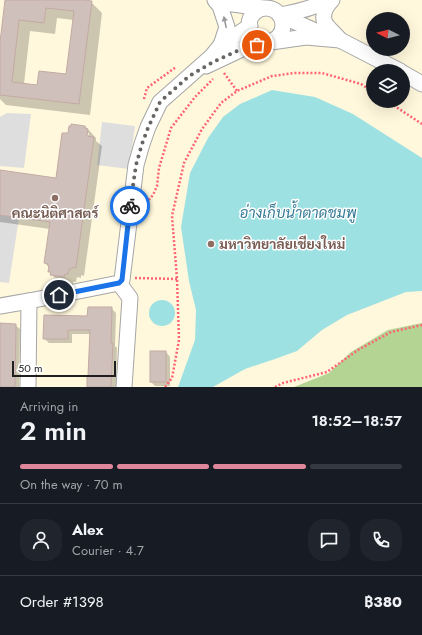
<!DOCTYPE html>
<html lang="en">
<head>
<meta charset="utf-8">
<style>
  :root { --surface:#171b24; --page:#20242c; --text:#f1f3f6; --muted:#9ea1a6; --line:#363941; --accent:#e0869b }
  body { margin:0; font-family:Jost,Sarabun,sans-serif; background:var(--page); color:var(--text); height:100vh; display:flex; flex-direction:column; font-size:15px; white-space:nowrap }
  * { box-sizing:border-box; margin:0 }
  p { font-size:13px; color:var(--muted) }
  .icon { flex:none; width:22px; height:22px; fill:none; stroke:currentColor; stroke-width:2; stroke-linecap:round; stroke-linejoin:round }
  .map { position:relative; height:387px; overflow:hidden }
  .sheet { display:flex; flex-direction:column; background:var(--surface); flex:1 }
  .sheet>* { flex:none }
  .needle { width:26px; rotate:276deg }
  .buttons { position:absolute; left:366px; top:12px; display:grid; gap:8px }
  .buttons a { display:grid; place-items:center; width:44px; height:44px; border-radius:50%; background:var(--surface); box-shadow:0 4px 16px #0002; font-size:20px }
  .scale { position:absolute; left:12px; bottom:10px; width:104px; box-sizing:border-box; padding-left:4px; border:2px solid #1e1e1e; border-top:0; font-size:11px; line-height:14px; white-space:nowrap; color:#1e1e1e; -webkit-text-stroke:3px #fff; paint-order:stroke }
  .pin { position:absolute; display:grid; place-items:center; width:34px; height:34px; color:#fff; margin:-17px; border:2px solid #fff; border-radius:50%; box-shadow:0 1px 4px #0007 }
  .courier { position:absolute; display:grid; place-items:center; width:40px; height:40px; margin:-20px; border:3px solid #1a73e8; border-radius:50%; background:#fff; color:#222; box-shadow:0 1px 5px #0007 }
  .head em { font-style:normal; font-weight:600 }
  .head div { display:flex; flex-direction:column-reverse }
  .head { display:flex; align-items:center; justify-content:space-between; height:68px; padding:0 20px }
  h1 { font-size:26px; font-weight:600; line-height:30px }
  .bar { display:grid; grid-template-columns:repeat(4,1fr); gap:6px 4px; align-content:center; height:48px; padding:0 20px }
  .bar i { height:5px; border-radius:3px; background:var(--line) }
  .bar .active { background:var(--accent) }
  .bar p { grid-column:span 4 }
  .line { display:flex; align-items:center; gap:10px; padding:0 20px; border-top:1px solid var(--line) }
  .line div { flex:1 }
  .round { display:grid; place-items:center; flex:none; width:42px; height:42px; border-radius:16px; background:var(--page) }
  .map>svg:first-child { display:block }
</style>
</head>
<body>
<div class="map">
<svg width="422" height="387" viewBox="0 0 422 387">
  <rect width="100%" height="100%" fill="#f0e8e2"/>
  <path fill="#fff8dc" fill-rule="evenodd" d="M0,0H422V387H0ZM373,19H403V49H373ZM373,71H403V101H373Z"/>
  <path fill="#b4d493" d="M422,323V387H294L329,373L351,352L388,330Z"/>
  <g fill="#dedede">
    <path d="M7,113L31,114L24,168L0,166V117Z"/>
    <path d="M102,122L135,126L129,169L97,165Z"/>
    <path d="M0,215L19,218L9,283L0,282Z"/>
  </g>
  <g fill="#9ee1e2">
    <path d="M272,90L315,97L353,114L422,158V291L406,292L347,315L322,330L297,351L275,359L245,369L213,387H178L195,340L196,310L189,281L181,227L190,173L208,138L223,117L240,104Z"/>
    <circle cx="162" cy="313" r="13"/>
  </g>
  <g fill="#0003" fill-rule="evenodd">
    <path d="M6,0H75L91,2L102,13L90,115L6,105L0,99V50ZM57,18L74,20L67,75L38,86L24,84L30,31L55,34Z"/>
    <path d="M85,126L96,138V141L102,146L84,276L81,275V278L77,277L76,282H73V285L60,283L51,274L52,273L49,271L50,268L45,263L50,229L0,222V171L57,179L68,134ZM87,133H89L87,141Z"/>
    <path d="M111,308L116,313L115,346L117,348L116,387H88L90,334H72V343H49L44,338L88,317Z"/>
    <path d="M0,324L15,325L20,329L19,387H0Z"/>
    <path d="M166,352L170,357V386H155L151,382Z"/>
  </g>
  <g fill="#d0c0bb" stroke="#c3aaa3" fill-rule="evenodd">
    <path d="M5,0H84L92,1L79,104L0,95V42ZM46,8L74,11L66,74L39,71L37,85L12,82L19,20L44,23Z"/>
    <path d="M71,124L85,126V128L88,129L87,136L94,137L76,268L73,267L72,269H69L68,274H65L64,277L50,275L51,272H48L49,266H48V264L44,263L50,222L0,215V170L56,178L62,133H68L69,126H71Z"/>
    <path d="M88,307H112L111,343H113L111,387H87V376H88L90,330H68V339H43L44,315L87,316Z"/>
    <path d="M0,323L16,324L15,387H0Z"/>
    <rect x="150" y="351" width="16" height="31"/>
  </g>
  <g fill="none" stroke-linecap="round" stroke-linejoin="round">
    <g stroke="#a5a5a5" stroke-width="17">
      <g id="minor">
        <path d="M215,0L220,6L227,27L221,45"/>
        <path d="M217,0L225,3L263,8"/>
        <path d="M332,0C327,5 321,14 325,23C328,28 336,35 340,40"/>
        <circle cx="266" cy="25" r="17"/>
        <path d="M280,15L322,34L340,40L400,71"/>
        <path d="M280,15C297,12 314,8 329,0"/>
        <path d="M206,66L244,48L271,42L306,37L340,40"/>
        <path d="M403,73L422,84"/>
        <path d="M119,283L130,298L124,387"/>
        <path d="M0,306L29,301L119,283L122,280L136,165L142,144L148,127L160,102L212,56L221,45L250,26"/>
        <path d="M28,387L29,301"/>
      </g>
    </g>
    <g stroke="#ff6475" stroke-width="2.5" stroke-dasharray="2 2" stroke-linecap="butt">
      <path d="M224,73L237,91"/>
      <path d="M144,99L147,88L158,80L176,67"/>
      <path d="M387,101L422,124"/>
      <path d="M146,203L153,195L157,186L159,168L171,128L195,97L213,79"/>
      <path d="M135,278L177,279"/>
      <path d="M165,387L172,378L179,340L177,279L172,216L184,163L202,129L221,103L237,91L272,76L295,73H322L361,84L373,92"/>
      <path d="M275,387L283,383L327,372L358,350L391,332L422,325"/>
    </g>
    <use href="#minor" stroke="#fff" stroke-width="15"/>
  </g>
  <defs><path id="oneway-solid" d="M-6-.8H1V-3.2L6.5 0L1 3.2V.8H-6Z"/></defs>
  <use fill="#9a9a9a" href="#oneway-solid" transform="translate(225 22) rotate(-102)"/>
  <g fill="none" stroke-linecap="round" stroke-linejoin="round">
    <path stroke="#686563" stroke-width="4" stroke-dasharray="0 7.2" d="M130,206L136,165L142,144L148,128L160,102L189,76L215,61L244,48L257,45"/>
    <path stroke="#1a73e8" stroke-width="5" d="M59,295L119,283L122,280L130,206"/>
  </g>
  <g fill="#8d6e63" stroke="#fff" stroke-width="1.5">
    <circle cx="55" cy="198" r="4"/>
    <circle cx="211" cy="244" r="4"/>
  </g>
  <g text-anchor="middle" stroke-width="3" stroke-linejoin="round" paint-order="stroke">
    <g font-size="14" font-weight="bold" fill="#785e54" stroke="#fff">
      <text x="55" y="218">คณะนิติศาสตร์</text>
      <text x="219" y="249" text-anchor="start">มหาวิทยาลัยเชียงใหม่</text>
    </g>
    <g font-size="15" font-style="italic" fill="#377b96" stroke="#fff">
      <text x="298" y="218">อ่างเก็บน้ำตาดชมพู</text>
    </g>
  </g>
</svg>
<div class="buttons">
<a><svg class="needle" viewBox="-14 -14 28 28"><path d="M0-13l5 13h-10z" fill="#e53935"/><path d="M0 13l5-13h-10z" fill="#9ea1a6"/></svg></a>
<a><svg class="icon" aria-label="layers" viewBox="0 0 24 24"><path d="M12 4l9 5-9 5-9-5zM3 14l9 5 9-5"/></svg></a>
</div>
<div class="scale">50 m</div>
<div class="pin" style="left:257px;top:45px;background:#ea580c"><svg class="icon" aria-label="bag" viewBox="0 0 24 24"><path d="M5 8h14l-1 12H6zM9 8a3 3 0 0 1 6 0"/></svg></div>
<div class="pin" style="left:59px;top:295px;background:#1f2937"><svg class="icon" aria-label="home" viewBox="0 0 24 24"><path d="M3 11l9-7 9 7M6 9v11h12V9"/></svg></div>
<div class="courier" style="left:130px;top:206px"><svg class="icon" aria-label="bike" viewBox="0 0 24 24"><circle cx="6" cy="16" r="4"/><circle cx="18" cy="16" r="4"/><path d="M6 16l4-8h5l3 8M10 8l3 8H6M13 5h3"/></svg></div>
</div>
<section class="sheet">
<div class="head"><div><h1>2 min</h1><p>Arriving in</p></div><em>18:52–18:57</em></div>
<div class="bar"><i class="active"></i><i class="active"></i><i class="active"></i><i></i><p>On the way · 70 m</p></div>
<div class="line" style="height:72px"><a class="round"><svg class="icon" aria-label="person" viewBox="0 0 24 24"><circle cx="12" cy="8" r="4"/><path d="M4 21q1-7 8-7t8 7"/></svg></a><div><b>Alex</b><p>Courier · 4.7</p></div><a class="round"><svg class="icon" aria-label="chat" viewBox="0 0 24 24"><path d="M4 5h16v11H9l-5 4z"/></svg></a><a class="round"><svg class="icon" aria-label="phone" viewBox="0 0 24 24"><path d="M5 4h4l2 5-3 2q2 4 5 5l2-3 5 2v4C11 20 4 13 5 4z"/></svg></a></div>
<div class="line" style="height:52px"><div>Order #1398</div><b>฿380</b></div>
</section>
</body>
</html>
